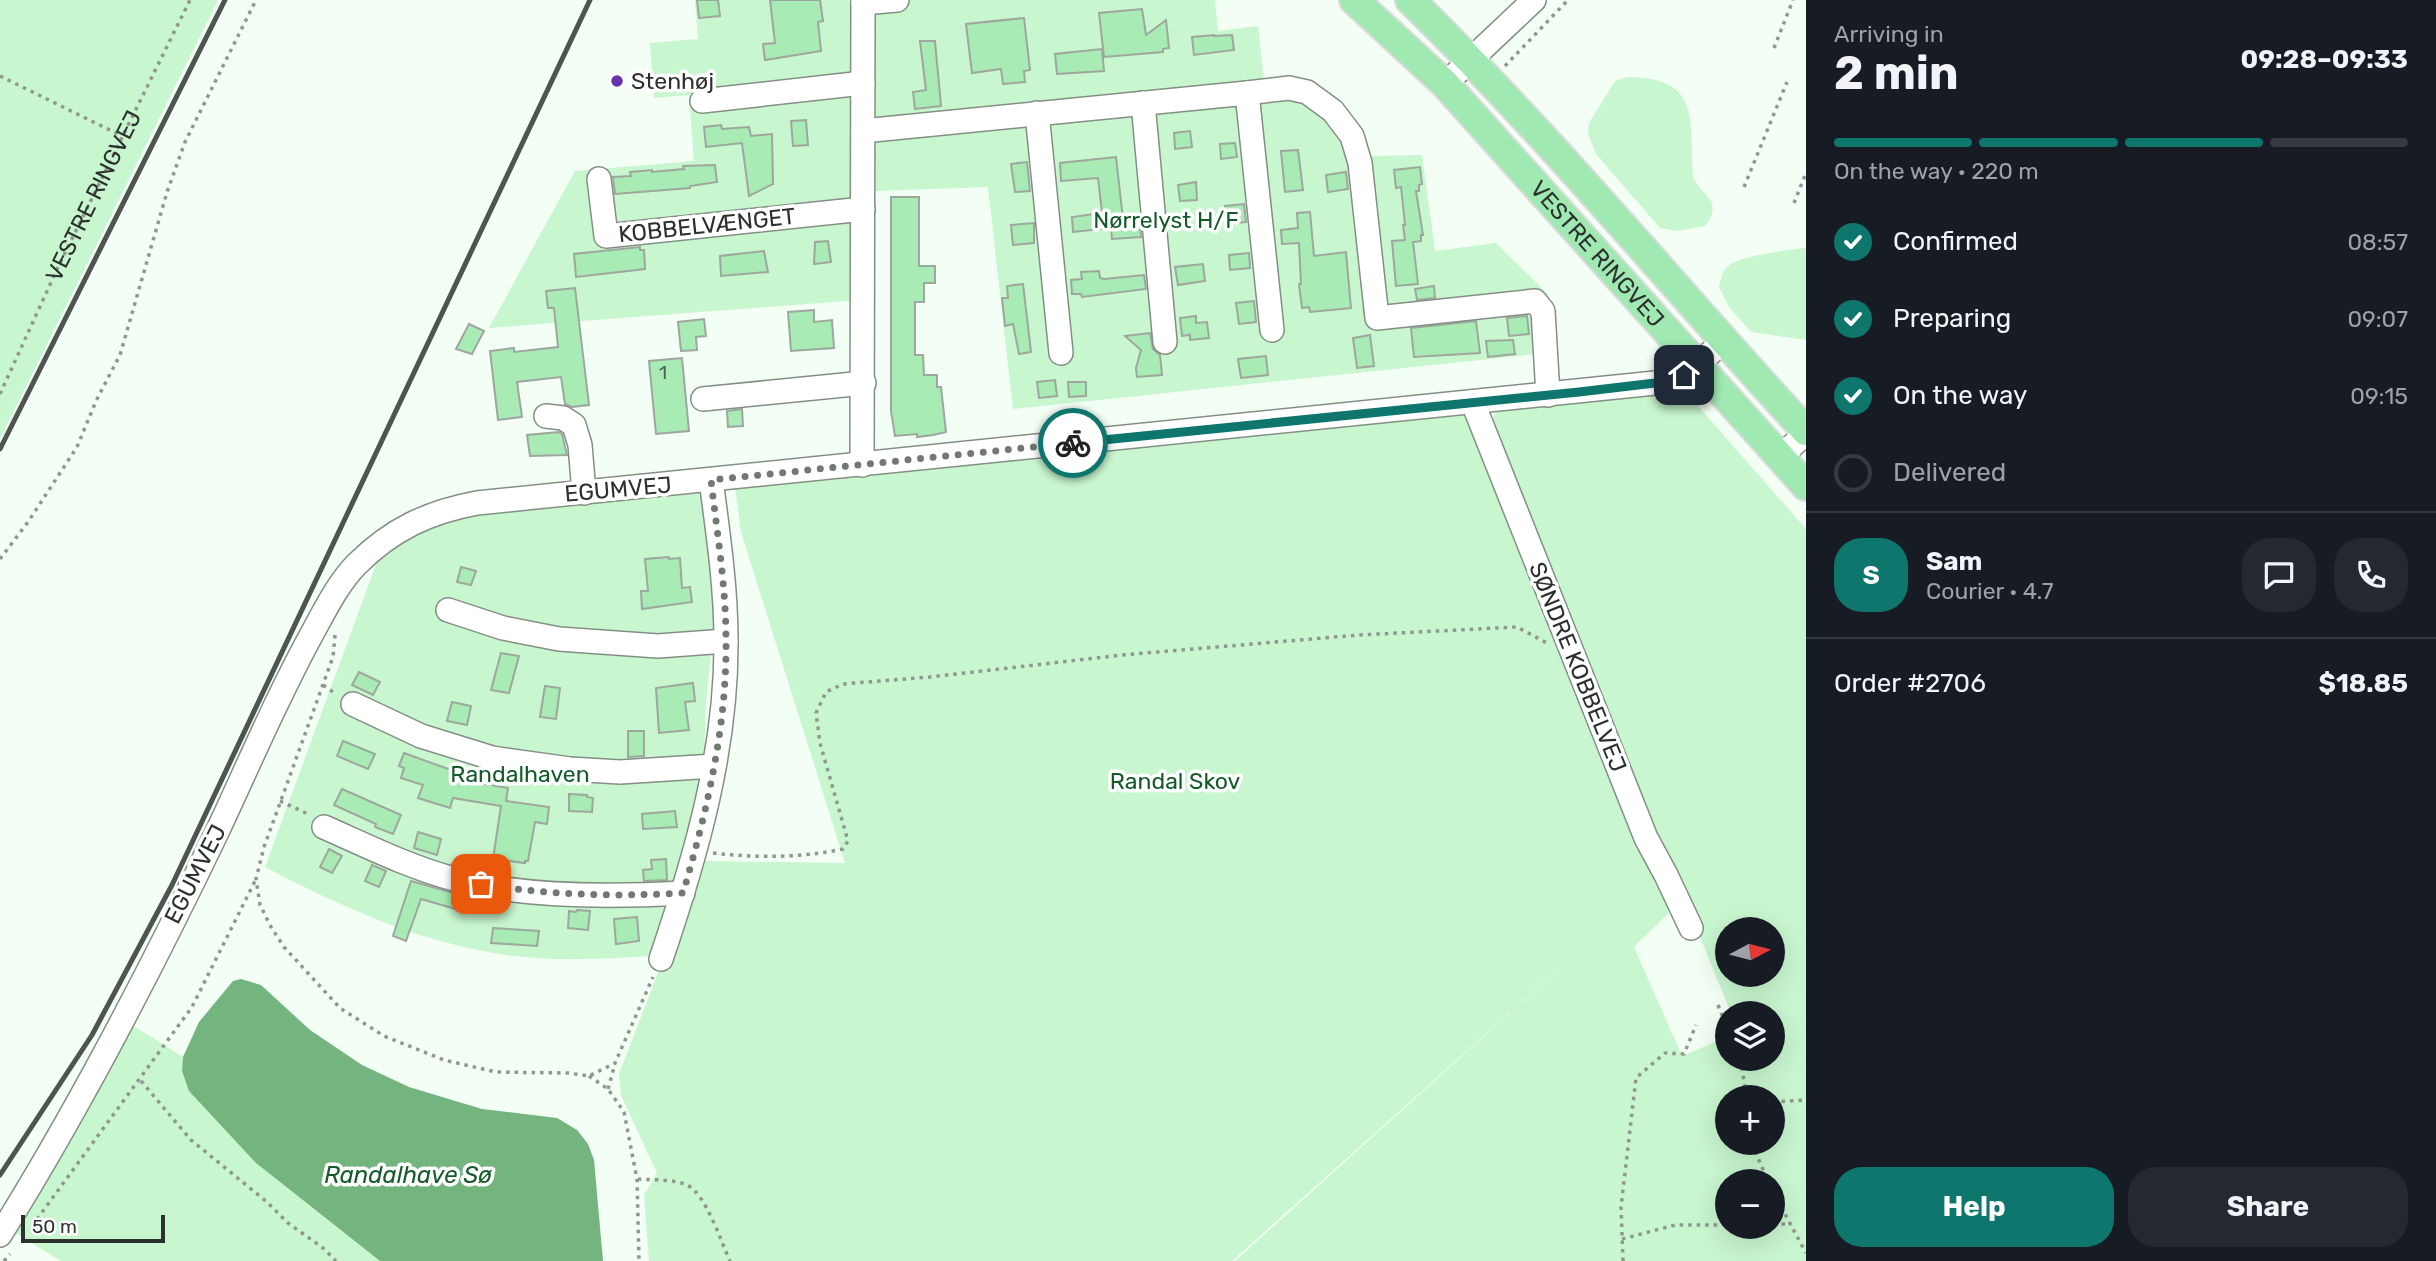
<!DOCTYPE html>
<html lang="en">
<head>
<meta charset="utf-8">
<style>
  :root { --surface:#171b24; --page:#242831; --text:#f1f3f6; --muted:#9ea1a6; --line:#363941; --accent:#0f766e }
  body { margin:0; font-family:Rubik,sans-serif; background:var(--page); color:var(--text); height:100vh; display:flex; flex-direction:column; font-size:26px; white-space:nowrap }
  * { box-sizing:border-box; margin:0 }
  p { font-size:23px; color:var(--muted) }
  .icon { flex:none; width:38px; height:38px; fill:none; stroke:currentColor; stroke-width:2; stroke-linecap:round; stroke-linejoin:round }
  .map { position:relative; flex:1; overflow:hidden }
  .panel { display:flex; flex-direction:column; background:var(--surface); width:630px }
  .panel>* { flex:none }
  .needle { width:46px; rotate:83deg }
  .tools { position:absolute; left:1715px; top:917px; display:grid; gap:14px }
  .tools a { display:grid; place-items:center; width:70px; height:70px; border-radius:50%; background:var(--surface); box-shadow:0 7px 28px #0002; font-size:35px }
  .scale { position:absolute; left:21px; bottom:18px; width:144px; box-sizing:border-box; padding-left:7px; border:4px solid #2c312d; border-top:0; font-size:19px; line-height:24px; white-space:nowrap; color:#2c312d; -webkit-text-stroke:5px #fff; paint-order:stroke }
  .pin { position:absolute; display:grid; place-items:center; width:60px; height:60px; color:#fff; margin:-30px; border-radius:14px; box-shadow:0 4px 10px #0006 }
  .courier { position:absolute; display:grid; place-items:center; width:70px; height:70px; margin:-35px; border:5px solid #0f766e; border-radius:50%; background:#fff; color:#222; box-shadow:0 2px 9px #0007 }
  .head em { font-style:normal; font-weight:700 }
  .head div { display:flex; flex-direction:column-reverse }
  .head { display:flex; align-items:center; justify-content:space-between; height:119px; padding:0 28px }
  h1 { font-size:46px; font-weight:700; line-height:52px }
  .bar { display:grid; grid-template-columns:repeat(4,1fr); gap:10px 7px; align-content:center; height:84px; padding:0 28px }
  .bar i { height:9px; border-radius:5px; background:var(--line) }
  .bar .selected { background:var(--accent) }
  .bar p { grid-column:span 4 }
  .line { display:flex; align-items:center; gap:18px; padding:0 28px; border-top:2px solid var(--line) }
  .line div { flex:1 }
  .round { display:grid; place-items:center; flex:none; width:74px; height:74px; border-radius:28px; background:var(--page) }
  ol { padding:0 28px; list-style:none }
  li { display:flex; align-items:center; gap:21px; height:77px }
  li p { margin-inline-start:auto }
  li .icon { padding:7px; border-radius:50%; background:var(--accent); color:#fff; stroke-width:4 }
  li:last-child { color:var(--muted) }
  li i { width:38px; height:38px; border:4px solid var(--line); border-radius:50% }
  .primary-button { display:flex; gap:14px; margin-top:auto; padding:14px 28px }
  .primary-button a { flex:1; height:80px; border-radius:28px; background:var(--accent); color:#fff; font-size:28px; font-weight:700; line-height:80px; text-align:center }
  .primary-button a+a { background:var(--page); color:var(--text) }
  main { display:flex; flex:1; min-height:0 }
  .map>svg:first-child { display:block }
</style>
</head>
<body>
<main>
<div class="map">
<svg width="1806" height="1261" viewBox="0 0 1806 1261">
  <rect width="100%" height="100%" fill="#f3fef4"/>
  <g fill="#c8f6cf" fill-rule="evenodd">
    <path d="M0,0H218L0,439Z"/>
    <path d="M695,0H1215L1218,31L1258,26L1264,80L1303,79L1353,122L1370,156L1422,155L1435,251L1496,243L1548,294L1556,352L1013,409L988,187L875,191L873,299L489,328L575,171L694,161L689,95L654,98L650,43L698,39Z"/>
    <path d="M1628,77C1702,78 1689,119 1693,177C1701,196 1725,201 1705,226L1677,231L1660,228L1596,154L1588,134L1589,123L1615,81Z"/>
    <path d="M1806,248V340L1751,332L1729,307L1719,287C1721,280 1722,271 1728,266C1743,255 1787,250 1806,248Z"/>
    <path d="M1684,390L1806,529V1261H1235L1564,964L1232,1261H649L644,1195L657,1173L621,1095L619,1074L701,861L845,863L741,532L735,487L1468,413L1675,907L1634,947L1682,1056L1727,1037V1059H1773V1013H1731L1490,424L1497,410ZM1727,929H1773V975H1727ZM1727,1097H1773V1143H1727ZM1727,1181H1773V1227H1727Z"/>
    <path d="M703,490L719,583L706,700L704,759L692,827L675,889L648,956C591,960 534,962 478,950C403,935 332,902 265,867L378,559L400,543L436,524L486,512Z"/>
    <path d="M132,1025L183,1057L182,1071L256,1163L380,1261H61L12,1231Z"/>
  </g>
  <path fill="#73b47f" d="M241,979L261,985L310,1030L362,1065L409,1087L482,1109L557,1118L577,1130L588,1144L594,1160L603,1261H380L256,1163L189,1091L182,1071L183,1057L199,1022L233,981Z"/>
  <g fill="#a9ebb4" stroke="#9da79e" stroke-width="2">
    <path d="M697,0H718L720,16L699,18Z"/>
    <path d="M770,0H820L823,21L818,22L821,51L765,60L763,44L775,43Z"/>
    <path d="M1142,9L1146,35L1166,20L1169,48L1163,49V52L1104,57L1099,13Z"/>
    <path d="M1024,18L1030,70L1024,71L1025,82L1003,84L1001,69L972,73L966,24Z"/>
    <path d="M1214,35V36L1232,35L1234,50L1194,55L1192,37Z"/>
    <path d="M920,41H935L941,106L915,109L913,92L926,90Z"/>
    <path d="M1102,49L1104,71L1057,74L1055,54Z"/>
    <path d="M806,120L808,145L793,146L791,121Z"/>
    <path d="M721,125L722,129L749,127L751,136L772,134L773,184L749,196L742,143L706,147L704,127Z"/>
    <path d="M1190,131L1192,147L1175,149L1174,133Z"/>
    <path d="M1235,143L1237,157L1221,159L1220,144Z"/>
    <path d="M1298,150L1303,190L1285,192L1281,151Z"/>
    <path d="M1116,157L1123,219L1139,217L1141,237L1112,239L1111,228L1073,232L1072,217L1102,213L1098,178L1061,181L1060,163Z"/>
    <path d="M1027,162L1030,191L1015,192L1011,164Z"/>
    <path d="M715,165L717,182L690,186V188L615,194L613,177L631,176L630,172L652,170V172L684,169L683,166Z"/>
    <path d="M1420,167L1422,184L1419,185V191H1416L1423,235H1421V241L1413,242L1418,284L1396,286L1392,241L1405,240L1403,225H1405L1401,187L1396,188L1394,170Z"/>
    <path d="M1346,172L1348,189L1328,192L1326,175Z"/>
    <path d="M1196,182L1197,200L1180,201L1178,185Z"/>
    <path d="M891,197H919V266H935V283H924V302H915V355H923L924,375H937V387H941L946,432L933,435L917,437V434L895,436L891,411Z"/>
    <path d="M1244,204L1246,222L1226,224L1225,206Z"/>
    <path d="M1310,212L1314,256L1346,252L1351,308L1310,312L1309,307L1302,308L1299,284H1301L1299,243L1282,244L1281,230L1298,228L1297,213Z"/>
    <path d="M1034,223V243L1013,245L1011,225Z"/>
    <path d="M828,241L831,262L814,264L815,242Z"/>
    <path d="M640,247V250H644L645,269L576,277L574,254Z"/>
    <path d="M764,251L768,272L721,276L720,256Z"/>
    <path d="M1249,253L1250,268L1230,270L1229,255Z"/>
    <path d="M1203,264L1205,281L1178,285L1175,267Z"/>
    <path d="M1099,271L1100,278L1104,279L1144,275L1146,289L1082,297L1081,294H1072L1071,280L1082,279L1081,272Z"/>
    <path d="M1023,284L1031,352L1019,354L1013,324L1005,326L1002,298H1008L1007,286Z"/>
    <path d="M1434,286L1435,298L1417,300L1415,289Z"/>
    <path d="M575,288L589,405L572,407L565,404L561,377L517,382L522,417L498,420L490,351L514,348V352L558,347L554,308H548L546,291Z"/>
    <path d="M1254,301L1256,322L1239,324L1236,303Z"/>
    <path d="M814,310V322L832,320L834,348L791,351L788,312Z"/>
    <path d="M1196,316V323L1207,322L1209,338L1190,340V335L1182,336L1180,318Z"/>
    <path d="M1527,316L1529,334L1509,336L1507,318Z"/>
    <path d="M704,319L706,336L696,337L697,350L681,351L678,322Z"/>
    <path d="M1476,321L1480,353L1414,357L1411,328Z"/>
    <path d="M469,324L484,331L472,354L456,349Z"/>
    <path d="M1150,333L1153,349L1160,355L1162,375L1137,377L1136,368L1141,350L1125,336Z"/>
    <path d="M1370,335L1374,366L1357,368L1353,338Z"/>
    <path d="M1513,340L1515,354L1488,357L1486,341Z"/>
    <path d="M1266,356L1268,375L1241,378L1238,359Z"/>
    <path d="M682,358L689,431L656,434L649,361Z"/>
    <path d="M1055,380L1057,396L1039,398L1037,382Z"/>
    <path d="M1068,382H1086V396L1069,397Z"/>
    <path d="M742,409L743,426L728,427L727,411Z"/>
    <path d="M559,432L562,434L567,455L530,456L527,435Z"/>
    <path d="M669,557V559L680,558L682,588L690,587L692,602L642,609L641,591H648L645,559Z"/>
    <path d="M461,567L476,571L471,585L457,582Z"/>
    <path d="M501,653L519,656L509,693L491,690Z"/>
    <path d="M359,672L380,682L373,695L352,685Z"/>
    <path d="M693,683L695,701L685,702L689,730L659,733L656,688Z"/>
    <path d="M545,686L560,688L556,719L540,717Z"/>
    <path d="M452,702L471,706L467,725L447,721Z"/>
    <path d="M628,731H644V756L628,757Z"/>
    <path d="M343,741L375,754L368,769L337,756Z"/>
    <path d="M404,753L451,770L452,766L467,770L464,780L508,788L506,801L549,807L547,824L535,822L528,861H525V863L493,859L501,806L453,798L450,808L418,798L423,785L401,778L404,768L399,766Z"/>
    <path d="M342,789L401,815L393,834L375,827L376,824L334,805Z"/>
    <path d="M569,794L587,795V797L593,798L592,812L569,811Z"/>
    <path d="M675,811L677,827L643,829L642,814Z"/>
    <path d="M418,832L441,839L437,855L414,848Z"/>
    <path d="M329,849L342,856L332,873L320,867Z"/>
    <path d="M666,859L667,880L644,881L643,870L652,869L651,860Z"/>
    <path d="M372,865L386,871L379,887L365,881Z"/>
    <path d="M411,881L464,896L459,910L421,899L406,941L393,936Z"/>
    <path d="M577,910L590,911L588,930L568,928L569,911L576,912Z"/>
    <path d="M637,917L639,941L616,944L614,919Z"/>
    <path d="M493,928L539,931L537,946L491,943Z"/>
  </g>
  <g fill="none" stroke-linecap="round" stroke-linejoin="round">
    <g stroke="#848e85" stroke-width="26">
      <g id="minor">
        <path d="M863,3L897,0"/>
        <path d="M1445,84L1534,0"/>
        <path d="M1247,93L1289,88L1307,92L1333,111L1352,136L1360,163L1377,318L1535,301L1543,311L1548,395"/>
        <path d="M702,101L863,83"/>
        <path d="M1143,103L1165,342"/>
        <path d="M1037,113L1061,353"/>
        <path d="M863,131L1247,93L1272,330"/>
        <path d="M599,179L606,236L863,209"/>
        <path d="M703,399L864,383"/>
        <path d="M1473,403L1646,838L1666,875L1691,928"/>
        <path d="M546,416L563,418L574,425L580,445L584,493"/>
        <path d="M1780,457L1806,433"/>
        <path d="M862,465L863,0"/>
        <path d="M448,610L503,628L559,639L658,646L726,641"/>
        <path d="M353,704L421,736L492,758L570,769L620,772L714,766"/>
        <path d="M324,827C367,846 409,867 454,879C524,898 612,897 683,893"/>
        <path d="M661,959C696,856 727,750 726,640C726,587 718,533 711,480"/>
        <path d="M0,1235C81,1105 152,968 218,830C249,764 278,695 314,630C326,608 339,582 357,564C392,529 429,512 477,503L1655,383L1688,372L1723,342"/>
      </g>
    </g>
    <g stroke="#d9dad9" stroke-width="32">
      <g id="major">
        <path id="s2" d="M1354,0L1445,84L1806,486"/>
        <path d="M1410,0C1550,136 1674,288 1806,431"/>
      </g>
    </g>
    <g stroke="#8f9790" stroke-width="3.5" stroke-dasharray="3.5 5" stroke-linecap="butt">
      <path d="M1774,48L1793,0"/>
      <path d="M1505,66L1568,0"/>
      <path d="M0,76L122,136"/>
      <path d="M1744,187L1787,82"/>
      <path d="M1794,203L1806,173"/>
      <path id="s1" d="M0,394L59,265L190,0"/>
      <path d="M0,559L28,522L77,447L96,401L120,355L167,192L185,142L256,0"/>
      <path d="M335,635L333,657L264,847L256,879L260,905L271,927L284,947L340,1008L384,1036L444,1060L496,1072L568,1073L589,1076L615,1063L653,977"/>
      <path d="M323,685L336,694"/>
      <path d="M280,801L310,815"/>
      <path d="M713,853C757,858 800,858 843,849L848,841L820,743L816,713L826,692L843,684L930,677L1122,655L1359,635L1517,627L1547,643"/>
      <path d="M1718,1005L1727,1027"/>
      <path d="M1740,1059L1747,1097"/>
      <path d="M589,1076L608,1089L624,1112L637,1179L639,1261"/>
      <path d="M141,1081L191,1140L267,1202L288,1223L323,1248L336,1261"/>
      <path d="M608,1089L615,1064"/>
      <path d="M1773,1102L1806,1100"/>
      <path d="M1754,1143L1755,1151L1768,1181"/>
      <path d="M638,1179C654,1180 673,1179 687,1185C706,1194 721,1242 730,1261"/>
      <path d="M1773,1192L1806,1253"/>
      <path d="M1773,1224H1791"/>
      <path d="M32,1226L192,1007L255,881"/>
      <path d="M1622,1239L1675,1225H1727"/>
      <path d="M4,1261L10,1254"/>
      <path d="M1623,1261L1621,1207L1636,1078L1665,1053L1684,1054L1696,1025"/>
    </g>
    <use href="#minor" stroke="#fff" stroke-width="23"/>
    <use href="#major" stroke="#a0e9b2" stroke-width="28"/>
    <g stroke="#4e544f" stroke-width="5">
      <path d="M0,449L225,0"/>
      <path d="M0,1175L92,1035L172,885L590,0"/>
    </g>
  </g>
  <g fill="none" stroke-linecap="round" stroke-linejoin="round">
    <path stroke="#727973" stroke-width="7" stroke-dasharray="0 12.6" d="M481,884C550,895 613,897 683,893C707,811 727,726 726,640C726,586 717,533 711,480L1073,443"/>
    <path stroke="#0f766e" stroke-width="9" d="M1073,443L1579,392L1655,383L1684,375"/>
  </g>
  <circle fill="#6733aa" stroke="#fff" stroke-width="2.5" cx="617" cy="81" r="7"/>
  <g text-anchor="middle" stroke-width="7" stroke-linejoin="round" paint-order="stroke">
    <g font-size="19" fill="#4b604f">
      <text x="663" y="379">1</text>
    </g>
    <g font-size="23" fill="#2c312d" stroke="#fff" text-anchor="start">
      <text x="631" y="89">Stenhøj</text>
    </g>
    <g font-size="23" fill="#2c312d" stroke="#fff">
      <text dy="8" stroke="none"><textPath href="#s1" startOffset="219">VESTRE RINGVEJ</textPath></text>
      <text transform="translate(707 225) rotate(-6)" y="8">KOBBELVÆNGET</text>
      <text dy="8" stroke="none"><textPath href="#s2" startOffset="352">VESTRE RINGVEJ</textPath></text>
      <text transform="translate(618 489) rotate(-5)" y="8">EGUMVEJ</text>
      <text transform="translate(1578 667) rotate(68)" y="8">SØNDRE KOBBELVEJ</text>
      <text transform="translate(195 874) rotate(-63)" y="8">EGUMVEJ</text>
    </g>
    <g font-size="23" fill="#125a28" stroke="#fff">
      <text x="1166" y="228">Nørrelyst H/F</text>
      <text x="520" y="782">Randalhaven</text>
      <text x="1175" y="789">Randal Skov</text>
    </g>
    <g font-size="24" font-style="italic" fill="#155c2a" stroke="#fff">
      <text x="408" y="1183">Randalhave Sø</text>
    </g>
  </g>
</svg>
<div class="tools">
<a><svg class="needle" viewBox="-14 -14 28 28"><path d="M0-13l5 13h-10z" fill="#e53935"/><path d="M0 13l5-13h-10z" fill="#9ea1a6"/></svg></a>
<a><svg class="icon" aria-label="layers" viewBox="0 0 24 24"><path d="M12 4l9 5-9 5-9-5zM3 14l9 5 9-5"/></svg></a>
<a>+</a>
<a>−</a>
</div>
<div class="scale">50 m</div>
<div class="pin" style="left:481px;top:884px;background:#ea580c"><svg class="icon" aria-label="bag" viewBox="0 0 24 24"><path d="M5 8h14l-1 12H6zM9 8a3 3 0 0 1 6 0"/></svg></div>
<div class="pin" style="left:1684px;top:375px;background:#1f2937"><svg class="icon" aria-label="home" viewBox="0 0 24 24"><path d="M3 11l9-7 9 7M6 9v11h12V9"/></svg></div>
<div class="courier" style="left:1073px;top:443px"><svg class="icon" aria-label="bike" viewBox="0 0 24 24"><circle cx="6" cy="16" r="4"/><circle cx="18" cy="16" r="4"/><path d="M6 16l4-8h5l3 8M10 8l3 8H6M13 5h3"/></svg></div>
</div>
<section class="panel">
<div class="head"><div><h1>2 min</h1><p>Arriving in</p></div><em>09:28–09:33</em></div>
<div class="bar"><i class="selected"></i><i class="selected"></i><i class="selected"></i><i></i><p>On the way · 220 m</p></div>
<ol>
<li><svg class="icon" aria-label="check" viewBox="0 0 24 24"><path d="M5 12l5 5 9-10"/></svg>Confirmed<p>08:57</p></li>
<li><svg class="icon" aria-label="check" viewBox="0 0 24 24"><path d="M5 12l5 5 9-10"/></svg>Preparing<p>09:07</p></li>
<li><svg class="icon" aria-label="check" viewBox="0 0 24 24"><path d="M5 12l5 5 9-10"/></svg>On the way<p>09:15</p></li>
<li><i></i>Delivered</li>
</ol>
<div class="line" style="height:126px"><b class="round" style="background:var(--accent);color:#fff">S</b><div><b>Sam</b><p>Courier · 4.7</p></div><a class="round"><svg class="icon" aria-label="chat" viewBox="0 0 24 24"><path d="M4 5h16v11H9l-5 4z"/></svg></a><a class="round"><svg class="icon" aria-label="phone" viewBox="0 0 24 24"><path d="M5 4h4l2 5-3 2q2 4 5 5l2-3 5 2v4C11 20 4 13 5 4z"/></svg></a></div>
<div class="line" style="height:91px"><div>Order #2706</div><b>$18.85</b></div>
<div class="primary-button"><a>Help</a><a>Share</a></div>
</section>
</main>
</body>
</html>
